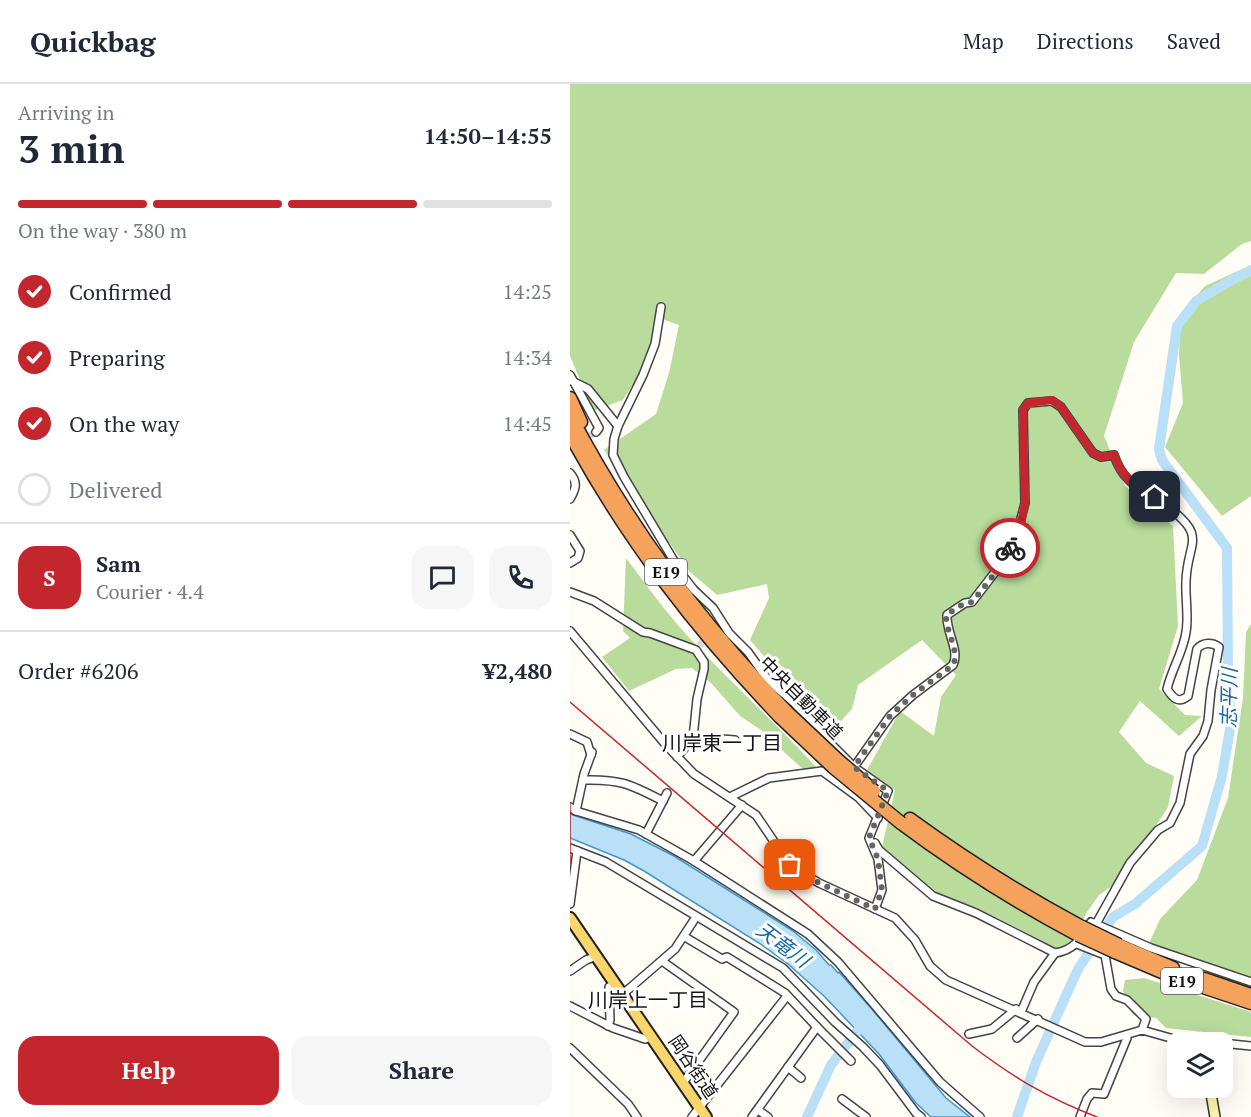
<!DOCTYPE html>
<html lang="en">
<head>
<meta charset="utf-8">
<style>
  :root { --surface:#fff; --page:#f6f6f7; --text:#1f2937; --muted:#747a83; --line:#e0e1e3; --accent:#c4262e }
  body { margin:0; font-family:"PT Serif","Noto Sans JP",serif; background:var(--page); color:var(--text); height:100vh; display:flex; flex-direction:column; font-size:22px; white-space:nowrap }
  * { box-sizing:border-box; margin:0 }
  p { font-size:20px; color:var(--muted) }
  .icon { flex:none; width:33px; height:33px; fill:none; stroke:currentColor; stroke-width:2; stroke-linecap:round; stroke-linejoin:round }
  .map { position:relative; flex:1; overflow:hidden }
  .side { display:flex; flex-direction:column; background:var(--surface); width:570px }
  .side>* { flex:none }
  .buttons { position:absolute; left:597px; top:948px; display:grid; gap:12px }
  .buttons a { display:grid; place-items:center; width:66px; height:66px; border-radius:12px; background:var(--surface); box-shadow:0 6px 24px #0002; font-size:30px }
  .pin { position:absolute; display:grid; place-items:center; width:51px; height:51px; color:#fff; margin:-26px; border-radius:12px; box-shadow:0 3px 9px #0006 }
  .courier { position:absolute; display:grid; place-items:center; width:60px; height:60px; margin:-30px; border:4px solid #c4262e; border-radius:50%; background:#fff; color:#222; box-shadow:0 2px 8px #0007 }
  .overview em { font-style:normal; font-weight:700 }
  .overview div { display:flex; flex-direction:column-reverse }
  .overview { display:flex; align-items:center; justify-content:space-between; height:102px; padding:0 18px }
  h1 { font-size:39px; font-weight:700; line-height:45px }
  .bar { display:grid; grid-template-columns:repeat(4,1fr); gap:9px 6px; align-content:center; height:72px; padding:0 18px }
  .bar i { height:8px; border-radius:4px; background:var(--line) }
  .bar .selected { background:var(--accent) }
  .bar p { grid-column:span 4 }
  .line { display:flex; align-items:center; gap:15px; padding:0 18px; border-top:2px solid var(--line) }
  .line div { flex:1 }
  .round { display:grid; place-items:center; flex:none; width:63px; height:63px; border-radius:18px; background:var(--page) }
  ol { padding:0 18px; list-style:none }
  li { display:flex; align-items:center; gap:18px; height:66px }
  li p { margin-inline-start:auto }
  li .icon { padding:6px; border-radius:50%; background:var(--accent); color:#fff; stroke-width:4 }
  li:last-child { color:var(--muted) }
  li i { width:33px; height:33px; border:3px solid var(--line); border-radius:50% }
  .primary-button { display:flex; gap:12px; margin-top:auto; padding:12px 18px }
  .primary-button a { flex:1; height:69px; border-radius:18px; background:var(--accent); color:#fff; font-size:24px; font-weight:700; line-height:69px; text-align:center }
  .primary-button a+a { background:var(--page); color:var(--text) }
  header { display:flex; align-items:center; gap:36px; box-sizing:border-box; height:84px; padding:0 30px; background:var(--surface); border-bottom:2px solid var(--line) }
  header strong { font-size:28px }
  nav { display:flex; gap:33px; margin-inline-start:auto; font-size:21px }
  main { display:flex; flex:1; min-height:0 }
  .map>svg:first-child { display:block }
</style>
</head>
<body>
<header>
<strong>Quickbag</strong>
<nav><a>Map</a><a>Directions</a><a>Saved</a></nav>
</header>
<main>
<section class="side">
<div class="overview"><div><h1>3 min</h1><p>Arriving in</p></div><em>14:50–14:55</em></div>
<div class="bar"><i class="selected"></i><i class="selected"></i><i class="selected"></i><i></i><p>On the way · 380 m</p></div>
<ol>
<li><svg class="icon" aria-label="check" viewBox="0 0 24 24"><path d="M5 12l5 5 9-10"/></svg>Confirmed<p>14:25</p></li>
<li><svg class="icon" aria-label="check" viewBox="0 0 24 24"><path d="M5 12l5 5 9-10"/></svg>Preparing<p>14:34</p></li>
<li><svg class="icon" aria-label="check" viewBox="0 0 24 24"><path d="M5 12l5 5 9-10"/></svg>On the way<p>14:45</p></li>
<li><i></i>Delivered</li>
</ol>
<div class="line" style="height:108px"><b class="round" style="background:var(--accent);color:#fff">S</b><div><b>Sam</b><p>Courier · 4.4</p></div><a class="round"><svg class="icon" aria-label="chat" viewBox="0 0 24 24"><path d="M4 5h16v11H9l-5 4z"/></svg></a><a class="round"><svg class="icon" aria-label="phone" viewBox="0 0 24 24"><path d="M5 4h4l2 5-3 2q2 4 5 5l2-3 5 2v4C11 20 4 13 5 4z"/></svg></a></div>
<div class="line" style="height:78px"><div>Order #6206</div><b>¥2,480</b></div>
<div class="primary-button"><a>Help</a><a>Share</a></div>
</section>
<div class="map">
<svg width="681" height="1033" viewBox="0 0 681 1033">
  <rect width="100%" height="100%" fill="#fffdf5"/>
  <g fill="#b9dc9c">
    <path d="M0,0H681V157L672,160L634,190L606,189L564,258L534,352L555,402L603,442L608,542L589,605L615,631L632,632L609,652L570,617L549,648L576,679L604,692L598,723L551,796L529,811L517,828L502,857L490,866L408,824L370,811L312,763L325,706L297,686L330,627L364,652L371,613L386,591L352,556L288,601L282,625L260,649L180,556L199,514L197,500L147,511L120,488L34,366L86,330L99,289L109,241L86,233L80,274L53,316L23,327L0,272Z"/>
    <path d="M681,181V412L652,432L595,363L613,319L609,271L611,230L635,202Z"/>
    <path d="M56,474C73,496 89,519 107,540C151,590 201,634 246,683L233,685L215,669L197,650L170,632L141,599L122,584L106,585L59,607L32,573L60,554L53,547Z"/>
    <path d="M681,540V901L652,894L576,866L590,835L627,796L658,714L673,614L676,548Z"/>
    <path d="M574,894L681,928V953L596,944L586,934L563,931L553,906L555,896Z"/>
  </g>
  <path fill="#b9e0f7" stroke="#3f96cf" stroke-width="1.5" d="M0,730L61,750L104,772L223,847L246,866L259,881H261L268,889L269,888L301,924L376,1014L400,1033H361L346,1019L309,970L255,913L218,880L189,859L74,787L54,776L0,754Z"/>
  <g fill="none" stroke-linecap="round" stroke-linejoin="round">
    <g stroke="#b9e0f7" stroke-width="10">
      <path d="M237,1033L261,981L295,937"/>
      <path d="M447,1033L466,978L508,885L543,833L565,820L632,762L652,692L661,639L658,590L657,464L592,376L589,365L607,242L626,217L665,194L681,187"/>
    </g>
    <g stroke="#dbdad3" stroke-width="7" stroke-dasharray="7 3.5" stroke-linecap="butt">
      <path d="M0,364L26,348"/>
      <path d="M130,562L145,534"/>
    </g>
    <g stroke="#444" stroke-width="10">
      <g id="street">
        <path d="M91,223L85,260L73,291L48,342L44,355L43,371L54,393L113,492L124,506L143,524L159,549L178,568L198,596L224,619L254,653L284,683L318,707L299,754L308,775L312,806L305,825"/>
        <path d="M0,291L29,344L26,348"/>
        <path d="M2,297L18,305L48,342"/>
        <path d="M0,389C8,398 6,405 0,415"/>
        <path d="M0,451L10,467L8,474L0,479"/>
        <path d="M0,508L24,517L73,548L80,549L126,566L134,578V585L127,615L123,654L107,673"/>
        <path d="M0,547L96,661L124,690L186,731L220,781L249,799L325,834L345,856L360,882L376,896L515,958H531L572,946L604,955L647,958"/>
        <path d="M0,650L17,658L21,671"/>
        <path d="M123,653L165,656"/>
        <path d="M284,683L320,632L343,611L383,581C390,566 376,549 377,531L395,519L402,518L435,475L447,450L455,419L453,326L458,319L482,317L491,323L523,369L531,373L544,371C554,402 575,406 599,424C638,453 617,459 616,497C615,516 620,538 614,557C610,573 601,588 597,605C603,614 608,620 618,612L627,565C633,558 642,558 649,563L641,606L638,637L633,652L620,670L610,719L600,739L588,746L560,779L526,840"/>
        <path d="M13,696C51,695 60,700 93,717"/>
        <path d="M160,713L199,694L252,687L289,714L308,734"/>
        <path d="M0,723L6,727L69,746L124,777L238,850L268,878L370,998L410,1033"/>
        <path d="M6,727L14,690L22,668"/>
        <path d="M76,750L97,709"/>
        <path d="M305,759L309,766L363,812L406,829L485,869C505,866 511,854 521,838L581,864L681,898"/>
        <path d="M0,764L36,778L213,884L265,938L293,963L310,981L346,1029L351,1033"/>
        <path d="M124,777L172,721"/>
        <path d="M0,820L7,767"/>
        <path d="M115,853L152,875L157,873L215,909L247,943L182,1033"/>
        <path d="M507,860L535,871"/>
        <path d="M539,863L535,871L541,905L546,912L557,916L576,935L572,946"/>
        <path d="M92,877L164,928L113,999"/>
        <path d="M0,887L16,876L27,872"/>
        <path d="M53,910L105,865L126,833"/>
        <path d="M0,922L43,944L75,955L81,952"/>
        <path d="M451,928L464,898L485,869"/>
        <path d="M38,942L40,936L39,903L45,900"/>
        <path d="M247,943L281,977"/>
        <path d="M399,950L422,945L446,925"/>
        <path d="M447,954L468,935"/>
        <path d="M652,959L681,962"/>
        <path d="M0,964L58,1020L67,1033"/>
        <path d="M218,983L231,994"/>
        <path d="M272,1015L296,1033"/>
        <path d="M188,1026L198,1033"/>
        <path d="M122,1033L217,912"/>
        <path d="M510,1033L517,1015L522,1009L534,1010L557,954L556,951"/>
      </g>
    </g>
    <g stroke="#333" stroke-width="12">
      <path id="secondary" d="M640,1004L645,1033"/>
    </g>
    <g stroke="#222" stroke-width="14">
      <path id="primary" d="M0,834L136,1033"/>
    </g>
    <g stroke="#222" stroke-width="15">
      <g id="highway">
        <path d="M0,314L11,338"/>
        <path d="M0,331C59,443 128,536 216,627"/>
        <path d="M0,350C57,456 127,546 210,633"/>
        <path d="M340,735C395,775 452,811 512,843"/>
        <path d="M331,739C387,781 446,818 508,851"/>
        <path d="M549,861L603,884"/>
        <path d="M545,868L606,894L681,919"/>
        <path d="M634,895L681,911"/>
      </g>
    </g>
    <use href="#street" stroke="#fff" stroke-width="7"/>
    <use href="#secondary" stroke="#fff6b0" stroke-width="9"/>
    <use href="#primary" stroke="#f9d66b" stroke-width="10"/>
    <use href="#highway" stroke="#f5a25d" stroke-width="12"/>
    <g stroke="#c4262e" stroke-width="1.5">
      <path d="M0,618L402,962C444,994 478,1014 527,1033"/>
      <path d="M0,720V779"/>
    </g>
    <g stroke="#222" stroke-width="15" stroke-linecap="butt">
      <g id="highway-bridge">
        <path d="M216,627L268,676L304,707"/>
        <path d="M210,633L263,683L331,739"/>
        <path d="M512,843L549,861"/>
        <path d="M508,851L545,868"/>
      </g>
    </g>
    <use href="#highway-bridge" stroke="#f5a25d" stroke-width="12"/>
  </g>
  <g fill="none" stroke-linecap="round" stroke-linejoin="round">
    <path stroke="#646461" stroke-width="6" stroke-dasharray="0 10.8" d="M220,781L249,799L305,825L312,806L308,775L299,754L318,707L284,683L320,632L343,611L383,581C390,567 376,549 376,531L395,519L402,518L423,492L440,464"/>
    <path stroke="#c4262e" stroke-width="8" d="M440,464L451,439L455,419L453,326L458,319L482,316L491,323L523,369L531,373L544,371C553,395 563,401 585,413"/>
  </g>
  <g text-anchor="middle" stroke-width="6" stroke-linejoin="round" paint-order="stroke">
    <g fill="#fff" stroke="#585858" stroke-width="1.5">
      <rect x="75" y="475" width="42" height="26" rx="4.5"/>
      <rect x="591" y="884" width="42" height="26" rx="4.5"/>
    </g>
    <g font-size="16" font-weight="bold" fill="#111">
      <text x="96" y="494">E19</text>
      <text x="612" y="903">E19</text>
    </g>
    <g font-size="18" fill="#111" stroke="#fff">
      <text transform="translate(231 614) rotate(45)" y="6">中央自動車道</text>
      <text transform="translate(123 983) rotate(56)" y="6">岡谷街道</text>
    </g>
    <g font-size="20" font-style="italic" fill="#1768a6" stroke="#fff">
      <text transform="translate(659 614) rotate(-89)" y="7">志平川</text>
      <text transform="translate(213 861) rotate(37)" y="7">天竜川</text>
    </g>
    <g font-size="20" fill="#111" stroke="#fff">
      <text x="152" y="666">川岸東一丁目</text>
      <text x="78" y="923">川岸上一丁目</text>
    </g>
  </g>
</svg>
<div class="buttons">
<a><svg class="icon" aria-label="layers" viewBox="0 0 24 24"><path d="M12 4l9 5-9 5-9-5zM3 14l9 5 9-5"/></svg></a>
</div>
<div class="pin" style="left:220px;top:781px;background:#ea580c"><svg class="icon" aria-label="bag" viewBox="0 0 24 24"><path d="M5 8h14l-1 12H6zM9 8a3 3 0 0 1 6 0"/></svg></div>
<div class="pin" style="left:585px;top:413px;background:#1f2937"><svg class="icon" aria-label="home" viewBox="0 0 24 24"><path d="M3 11l9-7 9 7M6 9v11h12V9"/></svg></div>
<div class="courier" style="left:440px;top:464px"><svg class="icon" aria-label="bike" viewBox="0 0 24 24"><circle cx="6" cy="16" r="4"/><circle cx="18" cy="16" r="4"/><path d="M6 16l4-8h5l3 8M10 8l3 8H6M13 5h3"/></svg></div>
</div>
</main>
</body>
</html>
